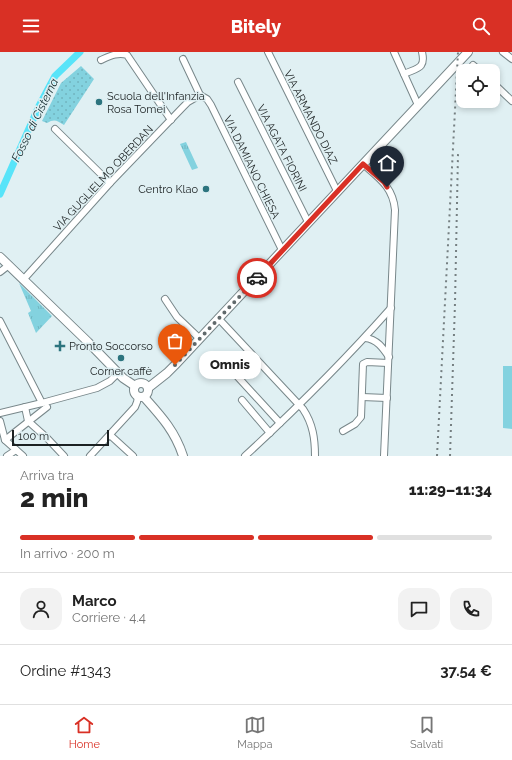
<!DOCTYPE html>
<html lang="it">
<head>
<meta charset="utf-8">
<style>
  :root { --surface:#fff; --page:#f2f2f2; --text:#222; --muted:#767676; --line:#e0e0e0; --accent:#d93025 }
  body { margin:0; font-family:Raleway,sans-serif; background:var(--page); color:var(--text); height:100vh; display:flex; flex-direction:column; font-size:15px; white-space:nowrap }
  * { box-sizing:border-box; margin:0 }
  p { font-size:13px; color:var(--muted) }
  .icon { flex:none; width:22px; height:22px; fill:none; stroke:currentColor; stroke-width:2; stroke-linecap:round; stroke-linejoin:round }
  .map { position:relative; height:404px; overflow:hidden }
  .details { display:flex; flex-direction:column; background:var(--surface); flex:1 }
  .details>* { flex:none }
  .buttons { position:absolute; left:456px; top:12px; display:grid; gap:8px }
  .buttons a { display:grid; place-items:center; width:44px; height:44px; border-radius:8px; background:var(--surface); box-shadow:0 2px 6px #0003; font-size:20px }
  .scale { position:absolute; left:12px; bottom:10px; width:97px; box-sizing:border-box; padding-left:4px; border:2px solid #1b2122; border-top:0; font-size:11px; line-height:14px; white-space:nowrap; color:#1b2122; -webkit-text-stroke:3px #e0f0f3; paint-order:stroke }
  .pin { position:absolute; display:grid; place-items:center; width:34px; height:34px; color:#fff; margin:-41px -17px; border-radius:50% 50% 50% 0; rotate:-45deg; box-shadow:0 0 4px #0007 }
  .pin .icon { rotate:45deg }
  .courier { position:absolute; display:grid; place-items:center; width:40px; height:40px; margin:-20px; border:3px solid #d93025; border-radius:50%; background:#fff; color:#222; box-shadow:0 1px 5px #0007 }
  .bubble { position:absolute; height:28px; border-radius:12px; background:var(--surface); box-shadow:0 2px 6px #0003; font-size:13px; font-weight:800; line-height:28px; text-align:center }
  .summary em { font-style:normal; font-weight:800 }
  .summary div { display:flex; flex-direction:column-reverse }
  .summary { display:flex; align-items:center; justify-content:space-between; height:68px; padding:0 20px }
  h1 { font-size:26px; font-weight:800; line-height:30px }
  .bar { display:grid; grid-template-columns:repeat(4,1fr); gap:6px 4px; align-content:center; height:48px; padding:0 20px }
  .bar i { height:5px; border-radius:3px; background:var(--line) }
  .bar .selected { background:var(--accent) }
  .bar p { grid-column:span 4 }
  .line { display:flex; align-items:center; gap:10px; padding:0 20px; border-top:1px solid var(--line) }
  .line div { flex:1 }
  .round { display:grid; place-items:center; flex:none; width:42px; height:42px; border-radius:12px; background:var(--page) }
  header { display:flex; justify-content:space-between; align-items:center; height:52px; padding:0 20px; background:var(--accent); color:#fff; font-size:18px; font-weight:800 }
  .menu { display:flex; justify-content:space-around; align-items:center; height:56px; border-top:1px solid var(--line); background:var(--surface); font-size:11px; color:var(--muted) }
  .menu a { display:grid; justify-items:center; gap:2px }
  .menu .selected { color:var(--accent) }
  .map>svg:first-child { display:block }
</style>
</head>
<body>
<header><svg class="icon" aria-label="menu" viewBox="0 0 24 24"><path d="M4 6h16M4 12h16M4 18h16"/></svg>Bitely<svg class="icon" aria-label="search" viewBox="0 0 24 24"><circle cx="10" cy="10" r="6"/><path d="M15 15l6 6"/></svg></header>
<div class="map">
<svg width="512" height="404" viewBox="0 0 512 404">
  <defs>
    <pattern id="grass-tufts" width="24" height="20" patternUnits="userSpaceOnUse"><rect width="24" height="20" fill="#83d2df"/><path d="M3 7l-1-3M5 7V3M7 7l1-3M15 17l-1-3M17 17v-4M19 17l1-3" fill="none" stroke="#71b4bf"/></pattern>
    <pattern id="park-dots" width="8" height="8" patternUnits="userSpaceOnUse"><rect width="8" height="8" fill="#83d2df"/><path d="M2 2h.1M6 6h.1" fill="none" stroke="#71b4bf" stroke-width="1.8" stroke-linecap="round"/></pattern>
  </defs>
  <rect width="100%" height="100%" fill="#e0f0f3"/>
  <g fill="url(#grass-tufts)">
    <path d="M186,90L198,116L192,118L180,92Z"/>
    <path d="M19,231L52,264L36,281L28,261L31,259Z"/>
  </g>
  <path fill="url(#park-dots)" d="M81,14L94,27L64,73C57,69 55,66 47,71L42,69L61,31Z"/>
  <path fill="#83d2df" d="M503,314H512V377L503,376Z"/>
  <g fill="none" stroke-linecap="round" stroke-linejoin="round">
    <path stroke="#58e4f9" stroke-width="7" d="M0,142L39,54L55,24L80,0"/>
    <g stroke="#78878a" stroke-width="8">
      <g id="minor">
        <path d="M268,0L337,139"/>
        <path d="M394,0L418,53"/>
        <path d="M503,0L512,7"/>
        <path d="M183,7L200,43"/>
        <path d="M101,8C110,4 118,0 127,3L171,68"/>
        <path d="M473,13L480,19"/>
        <path d="M404,22C417,16 426,17 422,0"/>
        <path d="M238,30L308,170"/>
        <path d="M493,31L512,49"/>
        <path d="M200,43L207,47L211,53L282,198"/>
        <path d="M55,77L110,131"/>
        <path d="M363,112C379,126 393,135 395,158L384,404"/>
        <path d="M0,220L9,213"/>
        <path d="M23,228L110,131L183,55L188,50L200,43"/>
        <path d="M165,247L177,265L200,287"/>
        <path d="M218,266L303,357C313,372 315,387 315,404"/>
        <path d="M0,269L42,351"/>
        <path d="M365,286C377,287 383,296 389,305"/>
        <path d="M236,323L280,371"/>
        <path d="M362,345L387,346"/>
        <path d="M242,348L270,381"/>
        <path d="M25,355L28,369L47,386L64,404"/>
        <path d="M0,361L42,351L97,336L110,329L118,321"/>
        <path d="M0,369L5,388L23,404"/>
        <path d="M343,379L355,372L361,365L363,312L367,310L388,311"/>
        <path d="M110,383L133,404"/>
        <path d="M5,388L47,355"/>
        <path d="M7,404L16,398"/>
        <path d="M90,404L135,355L137,350L138,345"/>
        <path d="M245,404C296,357 345,308 391,256"/>
      </g>
    </g>
    <g stroke="#78878a" stroke-width="10">
      <g id="tertiary">
        <path d="M0,205L88,290L123,326L135,334"/>
        <circle cx="141" cy="338" r="7"/>
        <path d="M148,336L167,321L175,313L468,0"/>
        <path d="M144,345C161,364 175,379 183,404"/>
      </g>
    </g>
    <use href="#minor" stroke="#fff" stroke-width="6"/>
    <use href="#tertiary" stroke="#fff" stroke-width="8"/>
    <g stroke="#757f81" stroke-width="2" stroke-dasharray="2 4" stroke-linecap="butt">
      <path d="M437,404L458,0"/>
      <path d="M450,404L455,251L458,102"/>
    </g>
  </g>
  <g fill="none" stroke-linecap="round" stroke-linejoin="round">
    <path stroke="#60696b" stroke-width="4" stroke-dasharray="0 7.2" d="M175,313L257,226"/>
    <path stroke="#d93025" stroke-width="5" d="M257,226L363,112L384,130L387,135"/>
  </g>
  <g fill="#2c747e" stroke="#e0f0f3" stroke-width="1.5">
    <circle cx="99" cy="50" r="4"/>
    <circle cx="206" cy="137" r="4"/>
    <path d="M58 288h4v4h4v4h-4v4h-4v-4h-4v-4h4z"/>
    <circle cx="121" cy="306" r="4"/>
  </g>
  <g text-anchor="middle" stroke-width="3" stroke-linejoin="round" paint-order="stroke">
    <g font-size="11" fill="#1b2122" stroke="#e0f0f3" text-anchor="start">
      <text x="107" y="48">Scuola dell'Infanzia<tspan x="107" dy="13">Rosa Tomei</tspan></text>
      <text x="198" y="141" text-anchor="end">Centro Klao</text>
      <text x="69" y="298">Pronto Soccorso</text>
      <text x="121" y="323" text-anchor="middle">Corner caffè</text>
    </g>
    <g font-size="11" fill="#1b2122" stroke="#e0f0f3">
      <text transform="translate(311 65) rotate(63)" y="4">VIA ARMANDO DIAZ</text>
      <text transform="translate(282 96) rotate(63)" y="4">VIA AGATA FIORINI</text>
      <text transform="translate(252 115) rotate(64)" y="4">VIA DAMIANO CHIESA</text>
      <text transform="translate(103 126) rotate(-47)" y="4">VIA GUGLIELMO OBERDAN</text>
    </g>
    <g font-size="12" font-style="italic" fill="#162e31" stroke="#e0f0f3">
      <text transform="translate(35 68) rotate(-64)" y="4">Fosso di Cisterna</text>
    </g>
  </g>
</svg>
<div class="buttons">
<a><svg class="icon" aria-label="locate" viewBox="0 0 24 24"><circle cx="12" cy="12" r="6"/><path d="M12 2v4M12 18v4M2 12h4M18 12h4"/></svg></a>
</div>
<div class="scale">100 m</div>
<div class="pin" style="left:175px;top:313px;background:#ea580c"><svg class="icon" aria-label="bag" viewBox="0 0 24 24"><path d="M5 8h14l-1 12H6zM9 8a3 3 0 0 1 6 0"/></svg></div>
<div class="pin" style="left:387px;top:135px;background:#1f2937"><svg class="icon" aria-label="home" viewBox="0 0 24 24"><path d="M3 11l9-7 9 7M6 9v11h12V9"/></svg></div>
<div class="courier" style="left:257px;top:226px"><svg class="icon" aria-label="car" viewBox="0 0 24 24"><path d="M5 17H2v-5l4-1 3-4h7l3 4 3 1v5h-3M9 17h6M6 11h13"/><circle cx="7" cy="17" r="2"/><circle cx="17" cy="17" r="2"/></svg></div>
<div class="bubble" style="left:199px;top:299px;width:62px">Omnis</div>
</div>
<section class="details">
<div class="summary"><div><h1>2 min</h1><p>Arriva tra</p></div><em>11:29–11:34</em></div>
<div class="bar"><i class="selected"></i><i class="selected"></i><i class="selected"></i><i></i><p>In arrivo · 200 m</p></div>
<div class="line" style="height:72px"><a class="round"><svg class="icon" aria-label="person" viewBox="0 0 24 24"><circle cx="12" cy="8" r="4"/><path d="M4 21q1-7 8-7t8 7"/></svg></a><div><b>Marco</b><p>Corriere · 4.4</p></div><a class="round"><svg class="icon" aria-label="chat" viewBox="0 0 24 24"><path d="M4 5h16v11H9l-5 4z"/></svg></a><a class="round"><svg class="icon" aria-label="phone" viewBox="0 0 24 24"><path d="M5 4h4l2 5-3 2q2 4 5 5l2-3 5 2v4C11 20 4 13 5 4z"/></svg></a></div>
<div class="line" style="height:52px"><div>Ordine #1343</div><b>37.54 €</b></div>
</section>
<nav class="menu">
<a class="selected"><svg class="icon" aria-label="home" viewBox="0 0 24 24"><path d="M3 11l9-7 9 7M6 9v11h12V9"/></svg>Home</a>
<a><svg class="icon" aria-label="map" viewBox="0 0 24 24"><path d="M3 6l6-2 6 2 6-2v14l-6 2-6-2-6 2zM9 4v14M15 6v14"/></svg>Mappa</a>
<a><svg class="icon" aria-label="saved" viewBox="0 0 24 24"><path d="M7 4h10v16l-5-4-5 4z"/></svg>Salvati</a>
</nav>
</body>
</html>
